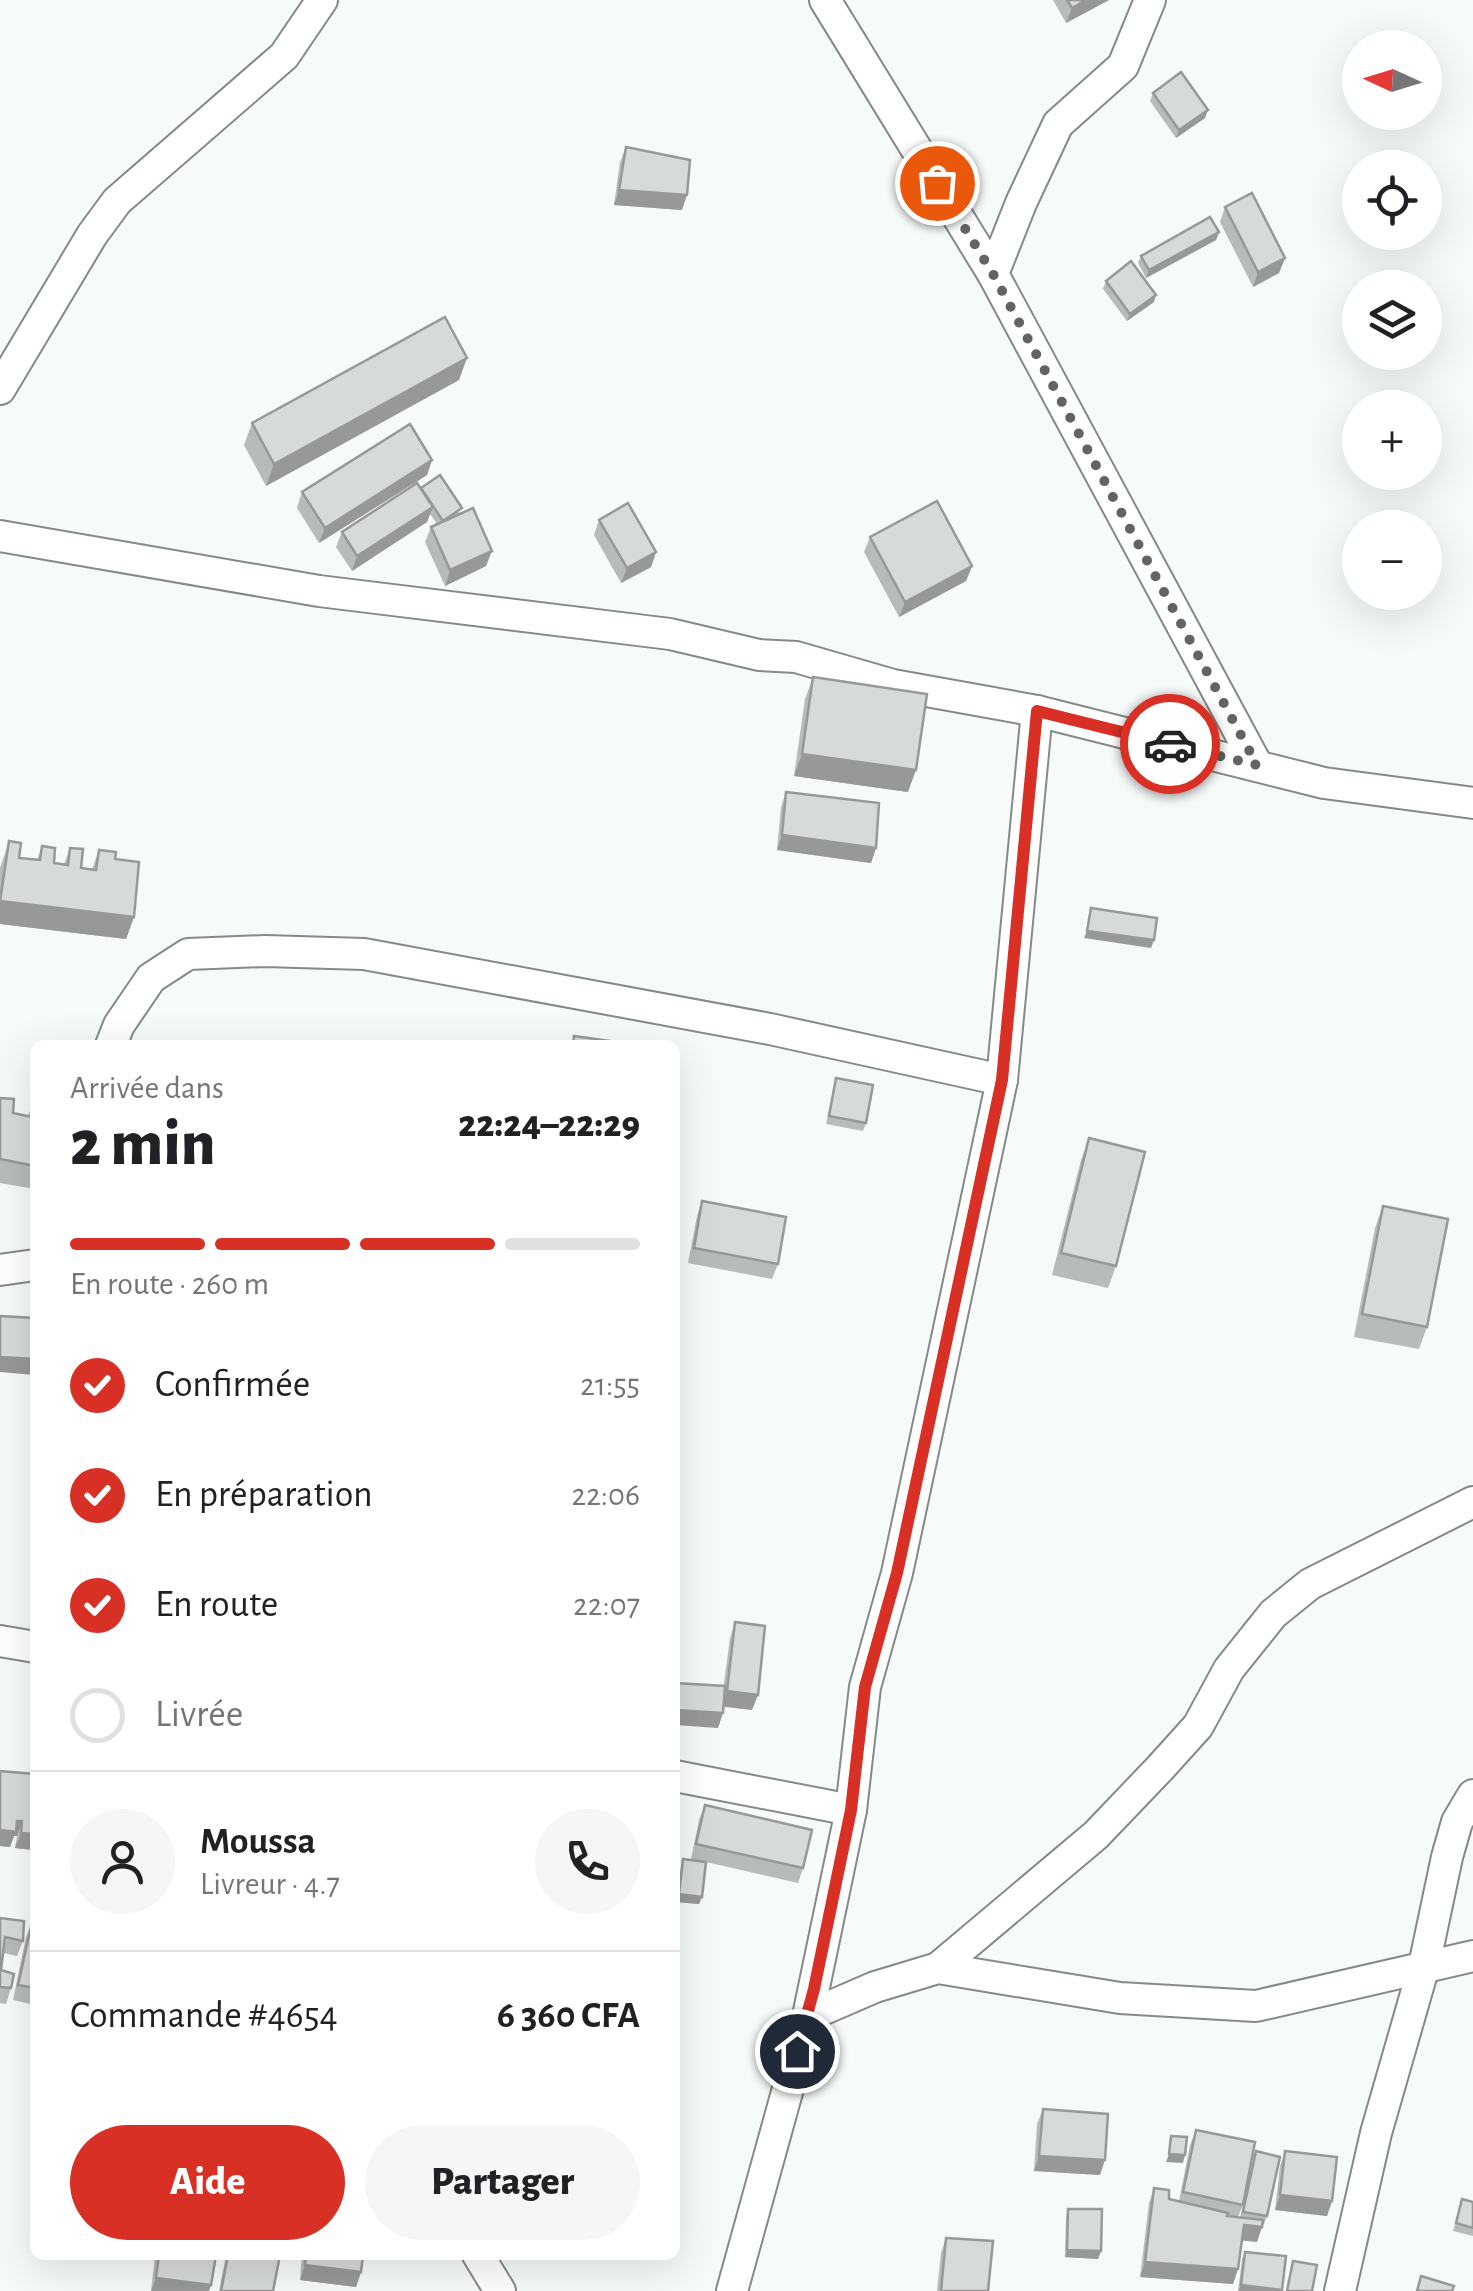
<!DOCTYPE html>
<html lang="fr">
<head>
<meta charset="utf-8">
<style>
  :root { --surface:#fff; --page:#f6f6f6; --text:#202124; --muted:#757577; --line:#e0e0e0; --accent:#d93025 }
  body { margin:0; font-family:"Alegreya Sans",sans-serif; background:var(--page); color:var(--text); height:100vh; display:flex; flex-direction:column; font-size:38px; white-space:nowrap }
  * { box-sizing:border-box; margin:0 }
  p { font-size:32px; color:var(--muted) }
  .icon { flex:none; width:55px; height:55px; fill:none; stroke:currentColor; stroke-width:2; stroke-linecap:round; stroke-linejoin:round }
  .map { position:relative; flex:1; overflow:hidden }
  .details { position:absolute; left:30px; top:1040px; width:650px; height:1220px; display:flex; flex-direction:column; background:var(--surface); border-radius:15px; box-shadow:0 10px 40px #0002 }
  .details>* { flex:none }
  .needle { width:65px; rotate:274deg }
  .buttons { position:absolute; left:1342px; top:30px; display:grid; gap:20px }
  .buttons a { display:grid; place-items:center; width:100px; height:100px; border-radius:50%; background:var(--surface); box-shadow:0 10px 40px #0002; font-size:50px }
  .pin { position:absolute; display:grid; place-items:center; width:85px; height:85px; color:#fff; margin:-42px; border:5px solid #fff; border-radius:50%; box-shadow:0 2px 10px #0007 }
  .courier { position:absolute; display:grid; place-items:center; width:100px; height:100px; margin:-50px; border:8px solid #d93025; border-radius:50%; background:#fff; color:#222; box-shadow:0 2px 12px #0007 }
  .summary em { font-style:normal; font-weight:800 }
  .summary div { display:flex; flex-direction:column-reverse }
  .summary { display:flex; align-items:center; justify-content:space-between; height:170px; padding:0 40px }
  h1 { font-size:65px; font-weight:800; line-height:75px }
  .bar { display:grid; grid-template-columns:repeat(4,1fr); gap:15px 10px; align-content:center; height:120px; padding:0 40px }
  .bar i { height:12px; border-radius:8px; background:var(--line) }
  .bar .selected { background:var(--accent) }
  .bar p { grid-column:span 4 }
  .line { display:flex; align-items:center; gap:25px; padding:0 40px; border-top:2px solid var(--line) }
  .line div { flex:1 }
  .round { display:grid; place-items:center; flex:none; width:105px; height:105px; border-radius:52px; background:var(--page) }
  ol { padding:0 40px; list-style:none }
  li { display:flex; align-items:center; gap:30px; height:110px }
  li p { margin-inline-start:auto }
  li .icon { padding:10px; border-radius:50%; background:var(--accent); color:#fff; stroke-width:4 }
  li:last-child { color:var(--muted) }
  li i { width:55px; height:55px; border:5px solid var(--line); border-radius:50% }
  .button { display:flex; gap:20px; margin-top:auto; padding:20px 40px }
  .button a { flex:1; height:115px; border-radius:60px; background:var(--accent); color:#fff; font-size:40px; font-weight:800; line-height:115px; text-align:center }
  .button a+a { background:var(--page); color:var(--text) }
  .map>svg:first-child { display:block }
</style>
</head>
<body>
<div class="map">
<svg width="1473" height="2291" viewBox="0 0 1473 2291">
  <rect width="100%" height="100%" fill="#f6faf9"/>
  <g fill="none" stroke-linecap="round" stroke-linejoin="round">
    <g stroke="#858988" stroke-width="34">
      <g id="street">
        <path d="M825,0L993,274"/>
        <path d="M1150,0L1123,66L1058,124L1021,203L993,274L1257,765"/>
        <path d="M0,389L92,235L117,201L284,56L322,0"/>
        <path d="M0,536L319,591L670,634L759,655L796,657L893,685L1037,711L1324,783L1473,803"/>
        <path d="M111,1045L119,1025L151,978L188,954L265,951L364,954L770,1029L1002,1080"/>
        <path d="M0,1270L35,1265"/>
        <path d="M0,1641L35,1647"/>
        <path d="M675,1776L851,1810"/>
        <path d="M938,1968L1096,1835L1161,1767L1198,1726L1229,1669L1273,1614L1310,1584L1473,1502"/>
        <path d="M808,2016L875,1987L938,1968L1120,1998L1256,2006L1473,1956"/>
        <path d="M478,2255L500,2291"/>
        <path d="M732,2291L808,2016L851,1810L865,1687L897,1573L1002,1080L1037,711"/>
        <path d="M1340,2291L1376,2133L1424,1966L1447,1857L1457,1822L1473,1795"/>
      </g>
    </g>
    <use href="#street" stroke="#fff" stroke-width="30"/>
  </g>
  <g fill="#b8bbbb">
    <path d="M1053,0H1109L1066,23Z"/>
    <path d="M1153,93L1205,118L1176,138L1150,101Z"/>
    <path d="M626,147L682,210L614,205L620,162Z"/>
    <path d="M1225,207L1285,258L1279,273L1253,287L1220,222Z"/>
    <path d="M1219,232L1216,240L1146,278L1138,263L1141,256Z"/>
    <path d="M1106,281L1154,302L1127,321L1103,289Z"/>
    <path d="M459,380L266,486L244,445L252,423Z"/>
    <path d="M432,460L427,475L319,543L297,508L302,492Z"/>
    <path d="M421,489L460,513L486,566L445,586L425,542L431,527L437,524L430,514L427,522L352,571L336,547L342,532Z"/>
    <path d="M599,520L656,552L651,567L621,583L594,535Z"/>
    <path d="M870,537L972,566L966,581L899,617L864,552Z"/>
    <path d="M813,677L908,792L794,776L805,699Z"/>
    <path d="M786,792L876,848L871,863L777,850L781,807Z"/>
    <path d="M9,841L19,858L37,860L42,846L54,863L64,864L70,848L81,868L92,869L99,850L115,859L134,917L126,939L0,924V868Z"/>
    <path d="M836,1078L866,1123L863,1131L826,1124Z"/>
    <path d="M0,1098L13,1113L28,1116L32,1105H35V1189L0,1183Z"/>
    <path d="M1089,1138L1116,1266L1108,1288L1052,1275L1081,1160Z"/>
    <path d="M702,1201L778,1264L772,1279L688,1263L697,1216Z"/>
    <path d="M1383,1206L1427,1327L1419,1349L1354,1337L1375,1228Z"/>
    <path d="M735,1622L752,1710L724,1707L718,1728L730,1638Z"/>
    <path d="M0,1771L35,1774V1844L33,1850L15,1848L17,1836H14L10,1847L0,1846Z"/>
    <path d="M705,1805L803,1868L798,1883L706,1862L702,1897L699,1904L676,1902L681,1867L683,1859L705,1862L691,1859L699,1820Z"/>
    <path d="M0,1918L23,1941L17,1956L3,1953L1,1970L11,1988L6,2004L0,2003Z"/>
    <path d="M32,1922H35V2005L13,2000L26,1937Z"/>
    <path d="M1043,2109L1100,2175L1034,2171L1037,2124Z"/>
    <path d="M1196,2130L1243,2205L1238,2217L1240,2218L1256,2151L1267,2216L1264,2224H1262L1257,2242L1242,2240L1238,2269L1233,2284L1140,2277L1149,2203L1154,2188L1169,2199L1179,2201L1190,2145Z"/>
    <path d="M1285,2151L1332,2201L1327,2216L1275,2210L1280,2166Z"/>
    <path d="M1462,2199L1473,2202V2236L1453,2231Z"/>
    <path d="M1068,2209L1101,2251L1098,2259L1065,2257L1066,2217Z"/>
    <path d="M946,2238L988,2291H937L941,2253Z"/>
    <path d="M1245,2252L1282,2291H1238L1242,2259Z"/>
    <path d="M155,2255H216L209,2291H151Z"/>
    <path d="M226,2255H280L273,2291H219Z"/>
    <path d="M302,2255H363L361,2272L356,2287L300,2280Z"/>
  </g>
  <g fill="#969998">
    <path d="M1086,0H1109L1066,23L1072,8Z"/>
    <path d="M1208,110L1205,118L1176,138L1179,130Z"/>
    <path d="M619,190L687,195L682,210L614,205Z"/>
    <path d="M1219,232L1216,240L1146,278L1149,270Z"/>
    <path d="M1285,258L1279,273L1253,287L1258,272Z"/>
    <path d="M1156,295L1154,302L1127,321L1130,314Z"/>
    <path d="M467,358L459,380L266,486L274,464Z"/>
    <path d="M432,460L427,475L319,543L325,528Z"/>
    <path d="M433,507L427,522L352,571L357,556Z"/>
    <path d="M492,551L486,566L445,586L450,570Z"/>
    <path d="M656,552L651,567L621,583L627,568Z"/>
    <path d="M972,566L966,581L899,617L905,602Z"/>
    <path d="M802,754L916,770L908,792L794,776Z"/>
    <path d="M782,835L876,848L871,863L777,850Z"/>
    <path d="M0,901L134,917L126,939L0,924Z"/>
    <path d="M1087,931L1154,940L1151,948L1084,938Z"/>
    <path d="M0,1357L35,1359L34,1375L0,1372Z"/>
    <path d="M727,1691L758,1695L752,1710L722,1706Z"/>
    <path d="M675,1710L723,1713L718,1728L675,1725Z"/>
    <path d="M17,1821H22L17,1836H14L10,1847L0,1846V1830Z"/>
    <path d="M21,1833L35,1834L33,1850L15,1848Z"/>
    <path d="M679,1894L702,1897L699,1904L676,1902Z"/>
    <path d="M1169,2154L1185,2155L1183,2163L1166,2162Z"/>
    <path d="M1039,2156L1105,2160L1100,2175L1034,2171Z"/>
    <path d="M1280,2195L1332,2201L1327,2216L1275,2210Z"/>
    <path d="M1244,2225L1262,2227L1257,2242L1238,2240Z"/>
    <path d="M1067,2250L1101,2251L1098,2259L1065,2257Z"/>
    <path d="M1145,2262L1238,2269L1233,2284L1140,2277Z"/>
    <path d="M305,2265L361,2272L356,2287L300,2280Z"/>
    <path d="M156,2278L211,2285L209,2291H151Z"/>
    <path d="M1241,2285L1282,2290V2291H1238Z"/>
  </g>
  <g fill="#d6dad9" stroke="#969998" stroke-width="2.5">
    <path d="M1067,0H1086L1072,8Z"/>
    <path d="M1181,72L1208,110L1179,130L1153,93Z"/>
    <path d="M626,147L690,160L687,195L619,190Z"/>
    <path d="M1252,193L1285,258L1258,272L1225,207Z"/>
    <path d="M1210,217L1219,232L1149,270L1141,256Z"/>
    <path d="M1131,261L1156,295L1130,314L1106,281Z"/>
    <path d="M445,317L467,358L274,464L252,423Z"/>
    <path d="M410,424L432,460L325,528L302,492Z"/>
    <path d="M440,475L462,508L443,521L421,488Z"/>
    <path d="M417,483L433,507L357,556L342,532Z"/>
    <path d="M937,501L972,566L905,602L870,537Z"/>
    <path d="M628,503L656,552L627,568L599,520Z"/>
    <path d="M473,508L492,551L450,570L431,527Z"/>
    <path d="M813,677L927,694L916,770L802,754Z"/>
    <path d="M786,792L879,803L876,848L782,835Z"/>
    <path d="M9,841L21,843L19,858L40,860L42,846L55,848L54,863L68,865L70,848L83,849L81,868L96,870L99,850L116,852L115,859L139,862L134,917L0,901Z"/>
    <path d="M1091,908L1157,918L1154,940L1087,931Z"/>
    <path d="M574,1036L638,1045H573Z"/>
    <path d="M836,1078L873,1085L866,1123L829,1116Z"/>
    <path d="M0,1098L14,1099L13,1113L32,1117V1105H35V1166L0,1159Z"/>
    <path d="M1089,1138L1145,1152L1116,1266L1061,1253Z"/>
    <path d="M702,1201L786,1217L778,1264L694,1248Z"/>
    <path d="M1383,1206L1448,1219L1427,1327L1362,1314Z"/>
    <path d="M0,1316L35,1318V1359L0,1357Z"/>
    <path d="M735,1622L765,1626L758,1695L727,1691Z"/>
    <path d="M675,1683L725,1686L723,1713L675,1710Z"/>
    <path d="M0,1771L35,1774V1834L21,1833L22,1821H17L16,1832L0,1830Z"/>
    <path d="M705,1805L812,1830L803,1868L696,1844Z"/>
    <path d="M683,1859L706,1862L702,1897L679,1894Z"/>
    <path d="M0,1918L24,1921L23,1941L5,1937L1,1970L14,1974L11,1988L0,1987Z"/>
    <path d="M32,1922H35V1988L18,1985Z"/>
    <path d="M1043,2109L1108,2114L1105,2160L1039,2156Z"/>
    <path d="M1196,2130L1255,2142L1243,2205L1183,2192Z"/>
    <path d="M1171,2136L1187,2137L1185,2155L1169,2154Z"/>
    <path d="M1256,2151L1280,2157L1267,2216L1243,2212Z"/>
    <path d="M1285,2151L1337,2157L1332,2201L1280,2195Z"/>
    <path d="M1154,2188L1169,2190V2199L1228,2213L1227,2216L1263,2220L1262,2227L1244,2225L1238,2269L1145,2262Z"/>
    <path d="M1462,2199L1473,2202V2228L1456,2223Z"/>
    <path d="M1068,2209H1102L1101,2251L1067,2250Z"/>
    <path d="M946,2238L993,2241L988,2291H941Z"/>
    <path d="M1245,2252L1286,2256L1282,2290L1241,2285Z"/>
    <path d="M159,2255H216L211,2285L156,2278Z"/>
    <path d="M228,2255H280L273,2291H221Z"/>
    <path d="M306,2255H363L361,2272L305,2265Z"/>
    <path d="M1293,2261L1317,2265L1312,2291H1287Z"/>
    <path d="M1421,2276L1454,2286L1452,2291H1417Z"/>
  </g>
  <g fill="none" stroke-linecap="round" stroke-linejoin="round">
    <path stroke="#626464" stroke-width="10" stroke-dasharray="0 18" d="M937,183L993,274L1257,765L1170,744"/>
    <path stroke="#d93025" stroke-width="12" d="M797,2051L814,1989L851,1810L865,1687L897,1573L1002,1080L1037,711L1170,744"/>
  </g>
</svg>
<div class="buttons">
<a><svg class="needle" viewBox="-14 -14 28 28"><path d="M0-13l5 13h-10z" fill="#e53935"/><path d="M0 13l5-13h-10z" fill="#757577"/></svg></a>
<a><svg class="icon" aria-label="locate" viewBox="0 0 24 24"><circle cx="12" cy="12" r="6"/><path d="M12 2v4M12 18v4M2 12h4M18 12h4"/></svg></a>
<a><svg class="icon" aria-label="layers" viewBox="0 0 24 24"><path d="M12 4l9 5-9 5-9-5zM3 14l9 5 9-5"/></svg></a>
<a>+</a>
<a>−</a>
</div>
<div class="pin" style="left:937px;top:183px;background:#ea580c"><svg class="icon" aria-label="bag" viewBox="0 0 24 24"><path d="M5 8h14l-1 12H6zM9 8a3 3 0 0 1 6 0"/></svg></div>
<div class="pin" style="left:797px;top:2051px;background:#1f2937"><svg class="icon" aria-label="home" viewBox="0 0 24 24"><path d="M3 11l9-7 9 7M6 9v11h12V9"/></svg></div>
<div class="courier" style="left:1170px;top:744px"><svg class="icon" aria-label="car" viewBox="0 0 24 24"><path d="M5 17H2v-5l4-1 3-4h7l3 4 3 1v5h-3M9 17h6M6 11h13"/><circle cx="7" cy="17" r="2"/><circle cx="17" cy="17" r="2"/></svg></div>
<section class="details">
<div class="summary"><div><h1>2 min</h1><p>Arrivée dans</p></div><em>22:24–22:29</em></div>
<div class="bar"><i class="selected"></i><i class="selected"></i><i class="selected"></i><i></i><p>En route · 260 m</p></div>
<ol>
<li><svg class="icon" aria-label="check" viewBox="0 0 24 24"><path d="M5 12l5 5 9-10"/></svg>Confirmée<p>21:55</p></li>
<li><svg class="icon" aria-label="check" viewBox="0 0 24 24"><path d="M5 12l5 5 9-10"/></svg>En préparation<p>22:06</p></li>
<li><svg class="icon" aria-label="check" viewBox="0 0 24 24"><path d="M5 12l5 5 9-10"/></svg>En route<p>22:07</p></li>
<li><i></i>Livrée</li>
</ol>
<div class="line" style="height:180px"><a class="round"><svg class="icon" aria-label="person" viewBox="0 0 24 24"><circle cx="12" cy="8" r="4"/><path d="M4 21q1-7 8-7t8 7"/></svg></a><div><b>Moussa</b><p>Livreur · 4.7</p></div><a class="round"><svg class="icon" aria-label="phone" viewBox="0 0 24 24"><path d="M5 4h4l2 5-3 2q2 4 5 5l2-3 5 2v4C11 20 4 13 5 4z"/></svg></a></div>
<div class="line" style="height:130px"><div>Commande #4654</div><b>6 360 CFA</b></div>
<div class="button"><a>Aide</a><a>Partager</a></div>
</section>
</div>
</body>
</html>
